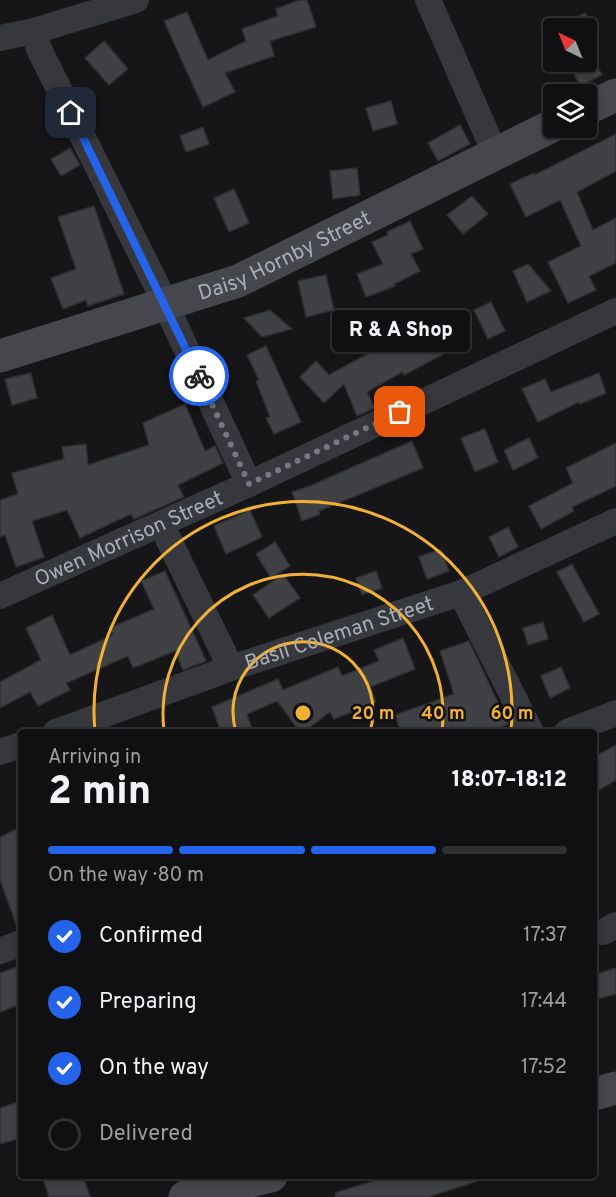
<!DOCTYPE html>
<html lang="en">
<head>
<meta charset="utf-8">
<style>
  :root { --surface:#101012; --page:#19191b; --text:#f1f3f6; --muted:#9c9d9f; --line:#303032; --accent:#2563eb }
  body { margin:0; font-family:Overpass,sans-serif; background:var(--page); color:var(--text); height:100vh; display:flex; flex-direction:column; font-size:22px; white-space:nowrap }
  * { box-sizing:border-box; margin:0 }
  p { font-size:20px; color:var(--muted) }
  .icon { flex:none; width:33px; height:33px; fill:none; stroke:currentColor; stroke-width:2; stroke-linecap:round; stroke-linejoin:round }
  .map { position:relative; flex:1; overflow:hidden }
  .side { position:absolute; left:18px; top:729px; width:579px; height:450px; display:flex; flex-direction:column; background:var(--surface); border-radius:6px; box-shadow:0 3px 9px #0003,0 0 0 2px var(--line) }
  .side>* { flex:none }
  .needle { width:39px; rotate:317deg }
  .fabs { position:absolute; left:543px; top:18px; display:grid; gap:12px }
  .fabs a { display:grid; place-items:center; width:54px; height:54px; border-radius:6px; background:var(--surface); box-shadow:0 3px 9px #0003,0 0 0 2px var(--line); font-size:30px }
  .pin { position:absolute; display:grid; place-items:center; width:51px; height:51px; color:#fff; margin:-26px; border-radius:12px; box-shadow:0 3px 9px #0006 }
  .courier { position:absolute; display:grid; place-items:center; width:60px; height:60px; margin:-30px; border:4px solid #2563eb; border-radius:50%; background:#fff; color:#222; box-shadow:0 2px 8px #0007 }
  .bubble { position:absolute; height:42px; border-radius:6px; background:var(--surface); box-shadow:0 3px 9px #0003,0 0 0 2px var(--line); font-size:20px; font-weight:800; line-height:42px; text-align:center }
  .headline em { font-style:normal; font-weight:800 }
  .headline div { display:flex; flex-direction:column-reverse }
  .headline { display:flex; align-items:center; justify-content:space-between; height:102px; padding:0 30px }
  h1 { font-size:39px; font-weight:800; line-height:45px }
  .bar { display:grid; grid-template-columns:repeat(4,1fr); gap:9px 6px; align-content:center; height:72px; padding:0 30px }
  .bar i { height:8px; border-radius:4px; background:var(--line) }
  .bar .current { background:var(--accent) }
  .bar p { grid-column:span 4 }
  ol { padding:0 30px; list-style:none }
  li { display:flex; align-items:center; gap:18px; height:66px }
  li p { margin-inline-start:auto }
  li .icon { padding:6px; border-radius:50%; background:var(--accent); color:#fff; stroke-width:4 }
  li:last-child { color:var(--muted) }
  li i { width:33px; height:33px; border:3px solid var(--line); border-radius:50% }
  .map>svg:first-child { display:block }
</style>
</head>
<body>
<div class="map">
<svg width="616" height="1197" viewBox="0 0 616 1197">
  <rect width="100%" height="100%" fill="#161618"/>
  <g fill="#404145" stroke="#303034" stroke-width="1.5">
    <path d="M299,0H307L316,27L270,41L274,56L225,73L235,92L203,107L164,21L187,12L208,60L246,41L242,29L278,16L276,9Z"/>
    <path d="M585,13L595,36L586,40V28L554,29Z"/>
    <path d="M104,41L128,69L109,85L85,58Z"/>
    <path d="M586,44L602,75L580,86L569,62H586Z"/>
    <path d="M391,101L397,124L373,131L366,108Z"/>
    <path d="M460,125L470,144L438,161L428,143Z"/>
    <path d="M203,127L209,144L186,152L180,136Z"/>
    <path d="M616,134V171L577,192L593,230L616,218V263L589,276L596,290L568,303L548,262L581,246L560,200L526,217L510,184L534,173L535,175Z"/>
    <path d="M70,148L80,165L61,176L51,159Z"/>
    <path d="M357,168L360,195L333,199L330,171Z"/>
    <path d="M234,189L249,223L229,232L214,198Z"/>
    <path d="M472,196L488,214L463,234L447,215Z"/>
    <path d="M94,206L124,294L88,306L86,300L63,309L51,278L76,269L58,217Z"/>
    <path d="M410,221L423,249L411,254L420,271L394,284L395,286L366,297L357,274L383,264L372,242L388,235L387,232Z"/>
    <path d="M528,264L551,291L527,302L513,271Z"/>
    <path d="M326,275L334,310L306,317L298,281Z"/>
    <path d="M491,302L505,331L488,339L474,310Z"/>
    <path d="M270,310L292,329L262,337L244,318Z"/>
    <path d="M441,321L455,348L404,375L402,372L367,392L375,408L357,416L344,384L324,403L300,377L316,361L329,375L402,335L404,340Z"/>
    <path d="M266,346L301,422L274,434L266,418L270,417L256,381L259,380L247,355Z"/>
    <path d="M31,373L37,398L12,405L5,379Z"/>
    <path d="M599,373L606,393L580,404L579,402L538,422L522,389L545,379L551,392Z"/>
    <path d="M185,404L205,451L215,446L223,463L178,485L184,497L134,519L131,514L80,538L67,510L32,521L44,557L16,567L5,535L0,537V500L18,494L12,473L64,459L62,447L86,444L88,465L149,445L143,423Z"/>
    <path d="M485,429L498,462L475,472L461,438Z"/>
    <path d="M529,438L538,458L513,470L504,450Z"/>
    <path d="M412,441L423,468L319,511L320,514L302,521L292,492L310,486Z"/>
    <path d="M616,443V486L572,507L574,511L541,529L529,506L573,483L566,468Z"/>
    <path d="M250,510L262,537L226,554L214,526Z"/>
    <path d="M508,527L518,547L499,557L489,537Z"/>
    <path d="M275,542L290,566L271,578L256,554Z"/>
    <path d="M441,549L449,571L427,579L419,557Z"/>
    <path d="M572,564L599,614L584,622L557,572Z"/>
    <path d="M165,571L206,661L183,670L175,651L133,668L128,656L66,683L70,690L38,706L30,692L0,708V682L41,660L26,628L52,615L70,655L113,635L110,628L154,609L141,581Z"/>
    <path d="M376,571L382,588L362,595L356,578Z"/>
    <path d="M283,574L300,598L269,618L253,595Z"/>
    <path d="M543,622L548,639L528,645L523,628Z"/>
    <path d="M403,638L415,669L370,687L376,702L334,719L330,712L303,732H300L277,701L247,714L253,732H221L212,707L278,679L283,690L338,667L342,676L379,661L374,650Z"/>
    <path d="M469,641L508,724L489,732H401L395,715L454,694L440,651Z"/>
    <path d="M561,667L570,688L550,698L541,676Z"/>
    <path d="M616,745V780L594,793V757Z"/>
    <path d="M21,827V928L18,929L0,880V837Z"/>
    <path d="M21,965V1004L0,1012V973Z"/>
    <path d="M616,968V994L594,1000V975Z"/>
    <path d="M21,1101V1138L0,1144V1108Z"/>
    <path d="M42,1176H83L90,1197H49Z"/>
    <path d="M389,1176H480L481,1180L428,1197H336L335,1193Z"/>
  </g>
  <g fill="none" stroke-linecap="round" stroke-linejoin="round">
    <g stroke="#37383d" stroke-width="26">
      <path d="M428,0L495,153"/>
      <path d="M34,31L39,49L156,284L249,484"/>
      <path d="M0,38L34,31L136,0"/>
      <path d="M161,524L231,668"/>
      <path d="M461,593L531,732"/>
      <path id="s1" d="M0,596L249,484L616,311"/>
      <path id="s2" d="M56,732L231,668L461,593L616,521"/>
      <path d="M567,732L616,713"/>
      <path d="M0,752L21,745"/>
      <path d="M603,932L616,925"/>
      <path d="M0,951L21,943"/>
    </g>
    <g stroke="#45474d" stroke-width="33">
      <path d="M586,109L616,95"/>
      <path id="s3" d="M0,356L238,281L554,125"/>
      <path d="M594,1094L616,1088"/>
      <path d="M185,1197L271,1176"/>
    </g>
  </g>
  <g fill="none" stroke-linecap="round" stroke-linejoin="round">
    <path stroke="#757880" stroke-width="6" stroke-dasharray="0 10.8" d="M199,376L249,484L400,412"/>
    <path stroke="#2563eb" stroke-width="8" d="M71,113L199,376"/>
  </g>
  <g fill="none" stroke="#f2b134" stroke-width="3">
    <path d="M236 732A70 70 0 1 1 370 732"/>
    <path d="M164 731A140 140 0 1 1 442 731"/>
    <path d="M95 731A209 209 0 1 1 511 731"/>
  </g>
  <g text-anchor="middle" stroke-width="5" stroke-linejoin="round" paint-order="stroke">
    <g font-size="21" fill="#a8adb8" stroke="#111113">
      <text dy="7" stroke="none"><textPath href="#s3" startOffset="302">Daisy Hornby Street</textPath></text>
      <text dy="7" stroke="none"><textPath href="#s1" startOffset="141">Owen Morrison Street</textPath></text>
      <text dy="7" stroke="none"><textPath href="#s2" startOffset="300">Basil Coleman Street</textPath></text>
    </g>
  </g>
  <circle cx="303" cy="713" r="9" fill="#f2b134" stroke="#111113" stroke-width="3"/>
  <g font-size="18" text-anchor="middle" font-weight="bold" fill="#f2b134" stroke="#111113" stroke-width="5" stroke-linejoin="round" paint-order="stroke">
    <text x="373" y="719">20 m</text>
    <text x="443" y="719">40 m</text>
    <text x="512" y="719">60 m</text>
  </g>
</svg>
<div class="fabs">
<a><svg class="needle" viewBox="-14 -14 28 28"><path d="M0-13l5 13h-10z" fill="#e53935"/><path d="M0 13l5-13h-10z" fill="#9c9d9f"/></svg></a>
<a><svg class="icon" aria-label="layers" viewBox="0 0 24 24"><path d="M12 4l9 5-9 5-9-5zM3 14l9 5 9-5"/></svg></a>
</div>
<div class="pin" style="left:400px;top:412px;background:#ea580c"><svg class="icon" aria-label="bag" viewBox="0 0 24 24"><path d="M5 8h14l-1 12H6zM9 8a3 3 0 0 1 6 0"/></svg></div>
<div class="pin" style="left:71px;top:113px;background:#1f2937"><svg class="icon" aria-label="home" viewBox="0 0 24 24"><path d="M3 11l9-7 9 7M6 9v11h12V9"/></svg></div>
<div class="courier" style="left:199px;top:376px"><svg class="icon" aria-label="bike" viewBox="0 0 24 24"><circle cx="6" cy="16" r="4"/><circle cx="18" cy="16" r="4"/><path d="M6 16l4-8h5l3 8M10 8l3 8H6M13 5h3"/></svg></div>
<div class="bubble" style="left:332px;top:310px;width:138px">R &amp; A Shop</div>
<section class="side">
<div class="headline"><div><h1>2 min</h1><p>Arriving in</p></div><em>18:07–18:12</em></div>
<div class="bar"><i class="current"></i><i class="current"></i><i class="current"></i><i></i><p>On the way · 80 m</p></div>
<ol>
<li><svg class="icon" aria-label="check" viewBox="0 0 24 24"><path d="M5 12l5 5 9-10"/></svg>Confirmed<p>17:37</p></li>
<li><svg class="icon" aria-label="check" viewBox="0 0 24 24"><path d="M5 12l5 5 9-10"/></svg>Preparing<p>17:44</p></li>
<li><svg class="icon" aria-label="check" viewBox="0 0 24 24"><path d="M5 12l5 5 9-10"/></svg>On the way<p>17:52</p></li>
<li><i></i>Delivered</li>
</ol>
</section>
</div>
</body>
</html>
